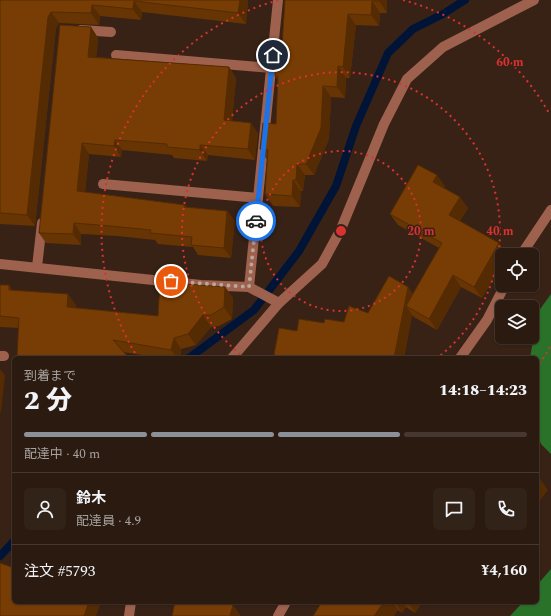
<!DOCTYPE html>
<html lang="ja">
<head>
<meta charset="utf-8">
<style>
  :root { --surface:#2a1a10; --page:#322319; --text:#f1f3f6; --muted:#a5a19f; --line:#463830; --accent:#8c9099 }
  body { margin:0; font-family:Spectral,"Noto Sans JP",serif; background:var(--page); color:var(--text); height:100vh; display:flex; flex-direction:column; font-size:15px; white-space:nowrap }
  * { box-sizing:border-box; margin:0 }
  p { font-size:13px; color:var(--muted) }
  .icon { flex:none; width:22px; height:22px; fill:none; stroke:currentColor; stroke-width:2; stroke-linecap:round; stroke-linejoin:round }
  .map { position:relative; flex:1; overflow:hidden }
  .sheet { position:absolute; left:12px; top:356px; width:527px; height:248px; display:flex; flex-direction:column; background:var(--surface); border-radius:6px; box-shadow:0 1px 3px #0004,0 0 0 1px var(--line) }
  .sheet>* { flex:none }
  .fabs { position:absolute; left:495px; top:248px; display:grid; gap:8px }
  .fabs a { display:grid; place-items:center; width:44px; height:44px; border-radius:6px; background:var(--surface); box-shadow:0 1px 3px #0004,0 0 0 1px var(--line); font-size:20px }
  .pin { position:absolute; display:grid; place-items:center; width:34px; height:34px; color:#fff; margin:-17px; border:2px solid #fff; border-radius:50%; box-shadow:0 1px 4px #0007 }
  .courier { position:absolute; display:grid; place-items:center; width:40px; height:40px; margin:-20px; border:3px solid #1a73e8; border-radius:50%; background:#fff; color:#222; box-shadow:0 1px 5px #0007 }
  .headline em { font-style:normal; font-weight:800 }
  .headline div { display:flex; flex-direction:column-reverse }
  .headline { display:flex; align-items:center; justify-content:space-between; height:68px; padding:0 12px }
  h1 { font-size:26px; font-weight:800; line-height:30px }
  .bar { display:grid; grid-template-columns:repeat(4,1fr); gap:6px 4px; align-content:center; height:48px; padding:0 12px }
  .bar i { height:5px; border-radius:3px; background:var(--line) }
  .bar .selected { background:var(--accent) }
  .bar p { grid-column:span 4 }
  .line { display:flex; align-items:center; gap:10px; padding:0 12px; border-top:1px solid var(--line) }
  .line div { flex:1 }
  .round { display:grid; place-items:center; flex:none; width:42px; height:42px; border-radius:6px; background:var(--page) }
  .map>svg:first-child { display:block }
</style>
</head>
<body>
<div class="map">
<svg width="551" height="616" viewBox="0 0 551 616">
  <rect width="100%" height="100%" fill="#382216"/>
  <g fill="#2a712a">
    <path d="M551,294V454L541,444L537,433V358H530L538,312Z"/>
    <path d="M551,569V616H510L523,602H537V585Z"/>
  </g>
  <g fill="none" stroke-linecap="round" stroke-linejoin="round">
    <g stroke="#001438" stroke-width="8">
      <path d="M189,358L254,310L299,251L336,186L356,126L388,53L413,29L443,14L465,0"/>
      <path d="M0,556L14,541"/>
    </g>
    <g stroke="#9d614d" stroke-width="10">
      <path d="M81,30L111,32"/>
      <path d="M116,55L271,68"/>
      <path d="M103,184L258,198"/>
      <path d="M521,255L551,210"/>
      <path d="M0,264L201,285L249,287L278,0"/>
      <path d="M37,267L42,223"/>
      <path d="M249,287L279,303"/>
      <path d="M0,356H4"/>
      <path d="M232,358L279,303L322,264L341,229L384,124L407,79L443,47L534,0"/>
      <path d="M460,358L487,320L505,285"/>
      <path d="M129,616L131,602"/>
      <path d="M278,616L286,602"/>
    </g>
  </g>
  <g fill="#673403">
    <path d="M0,0H248L246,24L142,12L141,20L100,16L99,25L59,23L56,28L35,226L0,224Z"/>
    <path d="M285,0H387V13H380L379,26L356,25L350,78H346L345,98L331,97L329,139L314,175H305L303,191H301L300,207L273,206L265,194L267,160L260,149L276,124L278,80L275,76L282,47Z"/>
    <path d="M91,27L98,38L96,57L229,67L236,78L232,121L258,133L255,160L208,155L207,161L174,158L172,155L122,150L121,157L89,154L85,192L185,205L186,207L227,211L235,221L231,258L198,255L193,247L158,244L155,240L117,236L81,234V245L46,243L39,233Z"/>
    <path d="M445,186L444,188L468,208L460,221L499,243L507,255H502V264L482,298L461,287L437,330L414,317L412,315L404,358H276L274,355L297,331L324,323L344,322L368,313L408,287L413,294L439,248L398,225L390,214Z"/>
    <path d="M0,285L12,290L76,305V308L158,316L225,287L233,298L232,319L219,326L211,327L196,345L181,349L180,358H161L123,352L19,328L0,327Z"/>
    <path d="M322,602H422L415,613L406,607L402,613L398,610Z"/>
  </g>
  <g fill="#542b03">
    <path d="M240,0H248L246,24L238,13Z"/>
    <path d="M379,0H387V13L379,1Z"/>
    <path d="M134,1L142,12L141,20L133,9Z"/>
    <path d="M372,1L380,13L379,26L371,15Z"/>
    <path d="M92,5L100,16L99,25L91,13Z"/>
    <path d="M51,12L59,23L56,28L35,226L27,215L48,17Z"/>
    <path d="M348,14L356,25L350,78L343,67Z"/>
    <path d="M91,27L98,38L96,67L88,57Z"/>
    <path d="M338,66L346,78L345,98L337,87Z"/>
    <path d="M229,67L236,78L231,131L224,120Z"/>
    <path d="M323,86L331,97L329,139L314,175L306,164Z"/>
    <path d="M251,123L258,133L255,160L248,149Z"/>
    <path d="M115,140L122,150L121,157L114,146Z"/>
    <path d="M82,143L89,154L84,202L77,191Z"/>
    <path d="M200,145L208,155L207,161L200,150Z"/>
    <path d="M297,164L305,175L303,191L296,180Z"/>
    <path d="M437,175L445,186L441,193L433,182Z"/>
    <path d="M293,180L301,191L300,207L292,196Z"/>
    <path d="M460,197L468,208L457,226L449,215Z"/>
    <path d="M227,211L235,221L231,258L224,248Z"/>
    <path d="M74,223L81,234V245L73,234Z"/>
    <path d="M499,243L507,255H502V264L482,298L474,287Z"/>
    <path d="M453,275L461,287L437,330L429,319Z"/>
    <path d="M9,285L17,297L9,290Z"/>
    <path d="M225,287L233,298L232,319L224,307Z"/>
    <path d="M408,287L416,298L406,306L412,315L404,358H394Z"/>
    <path d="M68,294L76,305L75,318L67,307Z"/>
    <path d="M203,315L211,327L196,345L188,334Z"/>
    <path d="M174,338L181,349L180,358H177L171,350Z"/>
    <path d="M0,369L5,375L1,413L0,411Z"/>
    <path d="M540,479L548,490L537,504V483Z"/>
    <path d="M89,602H101L96,616H84Z"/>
    <path d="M384,602H392L398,610L394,616H374Z"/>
    <path d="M395,602H402L406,607L402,613Z"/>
    <path d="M408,602H422L415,613Z"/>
    <path d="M233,605L241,616H230Z"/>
  </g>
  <g fill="#783d04" stroke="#542b03">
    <path d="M0,0H240L238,13L134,1L133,9L92,5L91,13L51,12L48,17L27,215L0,213Z"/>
    <path d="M285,0H379V1H372L371,15L348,14L343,67L338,66L337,87L323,86L321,128L306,164H297L296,180H293L292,196L265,194L268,150L260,149L263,123L276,124L278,76H275L277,46L282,47Z"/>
    <path d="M60,25L91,27L88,57L229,67L224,120L251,123L248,149L200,145V150L167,147V144L115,140L114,146L82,143L77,191L185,205L184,207L227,211L224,248L191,245L192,237L150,233L151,230L110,226L74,223L73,234L39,233Z"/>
    <path d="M418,165L437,175L433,182L460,197L449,215L499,243L474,287L453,275L429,319L406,306L442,243L390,214Z"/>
    <path d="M389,276L408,287L394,358H288L274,355L279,328L297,331L299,319L324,323L325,319L344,322L349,306L368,313Z"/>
    <path d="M160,282L225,287L224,307L211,315H203L188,334L174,338L171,350L113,340L129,358H17L19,318L0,316V285H9V290L68,294L67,307L158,316Z"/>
    <path d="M537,476L540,479L537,483Z"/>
    <path d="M0,563L14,568V602H89L84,616H0Z"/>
    <path d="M175,602H222L233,605L230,616H172Z"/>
    <path d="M322,602H384L374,616H313Z"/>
  </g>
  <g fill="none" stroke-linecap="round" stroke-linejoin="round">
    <path stroke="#b9a79e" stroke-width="4" stroke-dasharray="0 7.2" d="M171,281L249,287L256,221"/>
    <path stroke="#1a73e8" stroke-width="5" d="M256,221L273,55"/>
  </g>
  <g fill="none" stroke="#d83232" stroke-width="2" stroke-dasharray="2 4">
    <circle cx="341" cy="231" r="80"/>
    <path d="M245 358A159 159 0 1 1 437 358"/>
    <path d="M550 347A239 239 0 0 1 538 366M138 358A239 239 0 0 1 279 0M403 0A239 239 0 0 1 550 115"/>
  </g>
  <circle cx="341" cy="231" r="6" fill="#d83232" stroke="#382216" stroke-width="2"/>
  <g font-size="12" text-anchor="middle" font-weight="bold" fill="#d83232" stroke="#382216" stroke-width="3" stroke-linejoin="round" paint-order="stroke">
    <text x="510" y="66">60 m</text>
    <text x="421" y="235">20 m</text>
    <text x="500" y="235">40 m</text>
  </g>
</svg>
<div class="fabs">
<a><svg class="icon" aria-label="locate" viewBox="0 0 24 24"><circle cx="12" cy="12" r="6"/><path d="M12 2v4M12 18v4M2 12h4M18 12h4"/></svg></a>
<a><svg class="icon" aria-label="layers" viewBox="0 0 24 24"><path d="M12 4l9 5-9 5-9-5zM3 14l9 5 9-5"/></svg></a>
</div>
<div class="pin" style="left:171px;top:281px;background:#ea580c"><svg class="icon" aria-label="bag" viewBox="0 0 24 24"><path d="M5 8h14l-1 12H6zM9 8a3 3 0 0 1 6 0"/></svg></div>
<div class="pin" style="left:273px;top:55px;background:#1f2937"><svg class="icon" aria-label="home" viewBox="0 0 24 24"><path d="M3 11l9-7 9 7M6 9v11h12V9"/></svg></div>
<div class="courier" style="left:256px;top:221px"><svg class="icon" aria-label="car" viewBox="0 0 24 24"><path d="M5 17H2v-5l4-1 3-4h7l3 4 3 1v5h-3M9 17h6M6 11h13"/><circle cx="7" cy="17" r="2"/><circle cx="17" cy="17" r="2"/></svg></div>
<section class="sheet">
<div class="headline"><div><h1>2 分</h1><p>到着まで</p></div><em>14:18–14:23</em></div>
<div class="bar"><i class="selected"></i><i class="selected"></i><i class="selected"></i><i></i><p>配達中 · 40 m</p></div>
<div class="line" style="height:72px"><a class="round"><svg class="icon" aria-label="person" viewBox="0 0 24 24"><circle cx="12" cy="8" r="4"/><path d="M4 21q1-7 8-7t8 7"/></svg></a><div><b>鈴木</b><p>配達員 · 4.9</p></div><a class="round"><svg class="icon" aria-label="chat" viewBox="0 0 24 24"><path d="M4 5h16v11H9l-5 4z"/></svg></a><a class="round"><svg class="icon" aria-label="phone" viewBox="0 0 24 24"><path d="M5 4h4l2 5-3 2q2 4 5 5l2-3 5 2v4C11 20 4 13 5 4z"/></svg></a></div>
<div class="line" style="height:52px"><div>注文 #5793</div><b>¥4,160</b></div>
</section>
</div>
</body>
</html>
